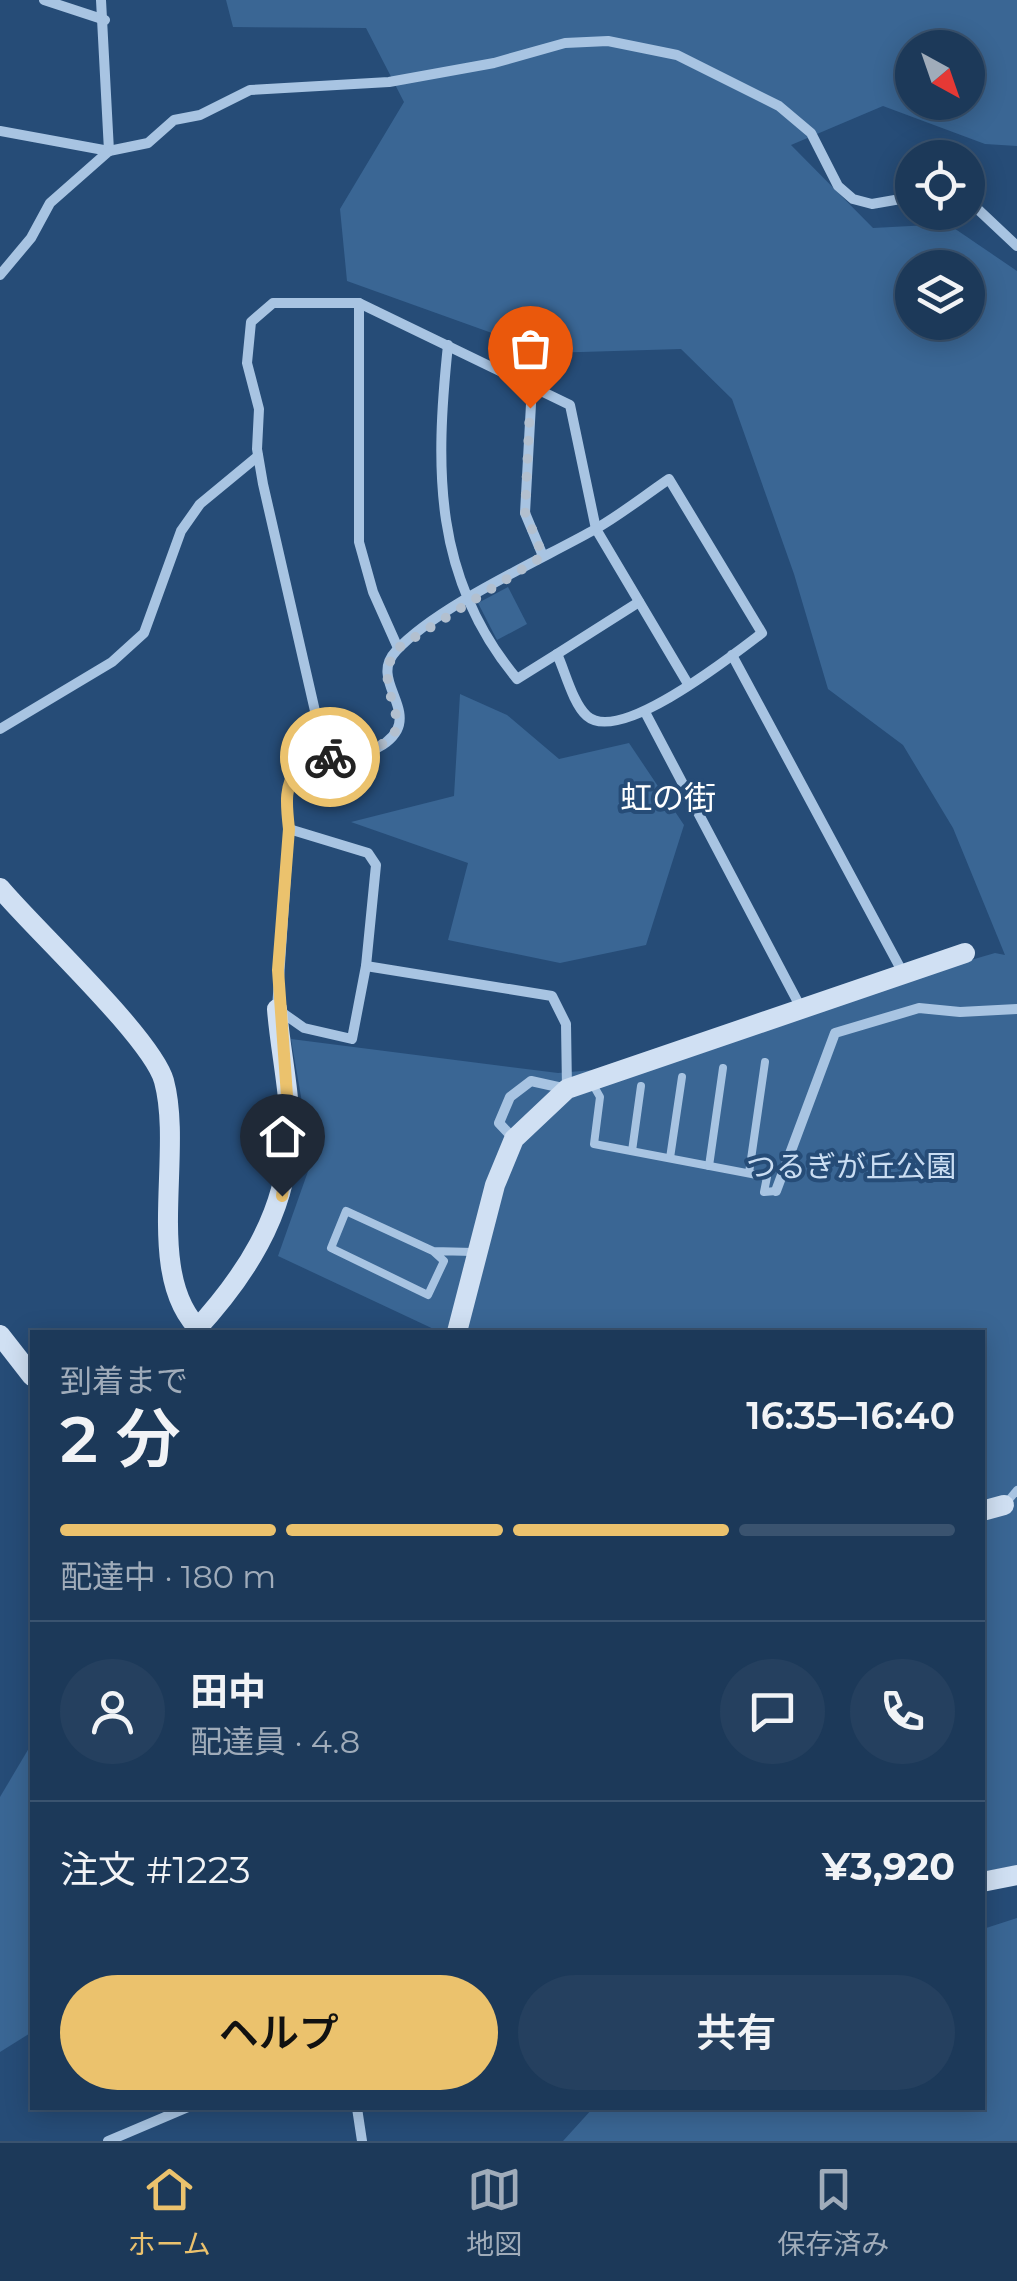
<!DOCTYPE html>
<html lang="ja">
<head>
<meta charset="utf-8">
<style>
  :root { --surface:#1c3959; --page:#25405f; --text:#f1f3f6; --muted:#a0acba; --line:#3a536f; --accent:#ebc26d }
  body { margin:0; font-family:Montserrat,"Noto Sans JP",sans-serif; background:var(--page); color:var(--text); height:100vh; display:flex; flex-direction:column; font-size:38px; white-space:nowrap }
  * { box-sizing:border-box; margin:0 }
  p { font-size:32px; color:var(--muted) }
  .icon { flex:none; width:55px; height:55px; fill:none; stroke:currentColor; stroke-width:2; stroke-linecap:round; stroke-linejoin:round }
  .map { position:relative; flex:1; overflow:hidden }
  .details { position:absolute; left:30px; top:1330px; width:955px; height:780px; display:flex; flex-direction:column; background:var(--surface); border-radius:0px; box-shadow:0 5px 25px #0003,0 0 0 2px var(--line) }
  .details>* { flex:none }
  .needle { width:65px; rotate:140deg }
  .tools { position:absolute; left:895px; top:30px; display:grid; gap:20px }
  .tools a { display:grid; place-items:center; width:90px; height:90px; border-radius:50%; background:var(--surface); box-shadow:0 5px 25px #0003,0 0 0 2px var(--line); font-size:50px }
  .pin { position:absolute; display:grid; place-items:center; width:85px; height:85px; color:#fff; margin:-102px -42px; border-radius:50% 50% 50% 0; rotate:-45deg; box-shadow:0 0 10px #0007 }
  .pin .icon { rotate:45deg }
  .courier { position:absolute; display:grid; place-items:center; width:100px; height:100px; margin:-50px; border:8px solid #ebc26d; border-radius:50%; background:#fff; color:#222; box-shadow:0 2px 12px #0007 }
  .summary em { font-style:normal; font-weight:600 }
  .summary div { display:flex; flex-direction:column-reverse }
  .summary { display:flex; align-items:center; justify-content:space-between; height:170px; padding:0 30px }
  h1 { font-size:65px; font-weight:600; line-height:75px }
  .bar { display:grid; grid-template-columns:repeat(4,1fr); gap:15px 10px; align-content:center; height:120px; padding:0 30px }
  .bar i { height:12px; border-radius:8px; background:var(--line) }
  .bar .on { background:var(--accent) }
  .bar p { grid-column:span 4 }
  .line { display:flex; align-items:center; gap:25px; padding:0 30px; border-top:2px solid var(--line) }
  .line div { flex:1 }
  .round { display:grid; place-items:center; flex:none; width:105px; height:105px; border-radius:52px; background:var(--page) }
  .primary-button { display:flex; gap:20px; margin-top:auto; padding:20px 30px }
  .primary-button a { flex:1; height:115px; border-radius:60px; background:var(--accent); color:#111; font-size:40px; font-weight:600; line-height:115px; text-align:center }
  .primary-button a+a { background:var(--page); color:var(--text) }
  .dock { display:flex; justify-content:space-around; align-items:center; height:140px; border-top:2px solid var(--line); background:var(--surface); font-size:28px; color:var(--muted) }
  .dock a { display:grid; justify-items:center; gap:5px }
  .dock .on { color:var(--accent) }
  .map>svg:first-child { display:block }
</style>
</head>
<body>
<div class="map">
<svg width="1017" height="2141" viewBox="0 0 1017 2141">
  <rect width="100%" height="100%" fill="#264c77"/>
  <g fill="#3a6694" fill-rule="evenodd">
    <path d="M226,0H1017V146L985,144L883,106L791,145L873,228L948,224L1017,271V1865L983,1872L982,1332H440L278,1256L312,1160L291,1039L558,1073L593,1070L995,953L1005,955L953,828L903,745L828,689L794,574L732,399L681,349L548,353L347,281L340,209L404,102L366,28L233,27ZM912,48H968V102H912ZM912,268H968V322H912Z"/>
    <path d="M508,587L527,624L497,640L478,603Z"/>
    <path d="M460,694L507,715L559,759L629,743L684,825L646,945L560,963L448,940L468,863L351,822L454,796Z"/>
    <path d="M32,1743V2032L0,2052V1797Z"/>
    <path d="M1017,1918V2141H563L593,2108H982L983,1929Z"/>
  </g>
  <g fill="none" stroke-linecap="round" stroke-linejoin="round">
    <g stroke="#a8c4e2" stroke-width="8">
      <path d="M592,1083L600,1097L594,1144L767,1177L764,1192L776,1191"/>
      <path d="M632,1151L641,1086"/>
      <path d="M670,1158L682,1077"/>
      <path d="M709,1166L723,1068"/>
      <path d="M749,1173L765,1062"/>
      <path d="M433,1251L444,1261L428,1295L331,1248L346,1211L433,1251L473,1252"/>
      <path d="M1007,1502L1017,1490"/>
    </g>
    <g stroke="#a8c4e2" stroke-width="10">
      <path d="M44,0L105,20"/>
      <path d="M101,0L109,151"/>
      <path d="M0,131L109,151L148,143L174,120L200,115L250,90L389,82L494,63L565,43L608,41L677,55L779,106L811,133L838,186L853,199L872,204L912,197"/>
      <path d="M968,200L1017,246"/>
      <path d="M0,275L31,238L50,203L109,151"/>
      <path d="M359,303V542L373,592L398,648"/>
      <path d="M532,386L525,513L543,556"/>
      <path d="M557,654L639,602"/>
      <path d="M732,655L903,973"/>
      <path d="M315,711L263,484L257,449L259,409L247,363L251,322L273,303H359L570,405L596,529L688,684"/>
      <path d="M645,712L801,1008"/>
      <path d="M0,729L112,662L144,633L181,531L200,504L258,456"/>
      <path d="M289,829L368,853L376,865L366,966L352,1039L304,1028L277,1009L289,829C286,803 285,786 299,764C328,755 380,761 397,730C410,704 371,677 396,651C436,607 538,561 592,531C619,516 644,496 669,479L762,633C733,655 620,745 587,716C573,704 565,671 557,654L517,679C433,578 435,469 448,345"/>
      <path d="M366,966L552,996L566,1024L567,1089L531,1081L510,1097L499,1123L514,1139"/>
      <path d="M776,1191L835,1033L919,1008L960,1012L1017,1009"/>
      <path d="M357,2108L362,2141"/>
      <path d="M108,2141L186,2108"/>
    </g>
    <g stroke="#d0e0f3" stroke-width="20">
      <path d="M0,888C35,930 152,1038 164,1081C184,1155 142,1278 202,1332"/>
      <path d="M194,1332C244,1278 285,1216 289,1141C292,1099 280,1051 277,1009"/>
      <path d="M457,1332L495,1185L514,1139L567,1089L965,953"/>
      <path d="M0,1335L32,1376"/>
      <path d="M982,1511L1004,1505"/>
      <path d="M982,1882L1017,1875"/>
    </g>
  </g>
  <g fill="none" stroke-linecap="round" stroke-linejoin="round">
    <path stroke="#b3c0cf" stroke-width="10" stroke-dasharray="0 18" d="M330,757C455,742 358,697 398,648L543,556L525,512L530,408"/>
    <path stroke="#ebc26d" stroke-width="12" d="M282,1196L290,1138L278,970L289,829C286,803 284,786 299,764L330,757"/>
  </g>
  <g text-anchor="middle" stroke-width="8" stroke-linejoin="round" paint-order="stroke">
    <g font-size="30" fill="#caddf2" stroke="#264c77">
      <text x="851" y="1177">つるぎが丘公園</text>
    </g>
    <g font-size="32" fill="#fff" stroke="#264c77">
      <text x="668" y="809">虹の街</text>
    </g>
  </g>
</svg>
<div class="tools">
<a><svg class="needle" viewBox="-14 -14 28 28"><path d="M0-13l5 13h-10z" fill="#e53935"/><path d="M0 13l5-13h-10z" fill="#a0acba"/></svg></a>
<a><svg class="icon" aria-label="locate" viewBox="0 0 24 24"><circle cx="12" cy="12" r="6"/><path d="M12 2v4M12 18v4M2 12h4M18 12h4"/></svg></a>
<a><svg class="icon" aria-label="layers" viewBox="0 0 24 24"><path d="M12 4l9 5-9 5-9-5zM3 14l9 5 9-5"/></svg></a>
</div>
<div class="pin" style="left:530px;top:408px;background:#ea580c"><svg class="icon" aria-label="bag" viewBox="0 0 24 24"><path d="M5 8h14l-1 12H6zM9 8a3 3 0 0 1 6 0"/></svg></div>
<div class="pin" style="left:282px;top:1196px;background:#1f2937"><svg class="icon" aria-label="home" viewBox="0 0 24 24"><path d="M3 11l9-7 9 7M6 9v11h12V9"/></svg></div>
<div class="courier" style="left:330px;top:757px"><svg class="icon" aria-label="bike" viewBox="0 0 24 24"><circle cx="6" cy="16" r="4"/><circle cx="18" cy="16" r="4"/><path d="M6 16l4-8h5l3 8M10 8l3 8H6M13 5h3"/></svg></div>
<section class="details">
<div class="summary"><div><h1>2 分</h1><p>到着まで</p></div><em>16:35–16:40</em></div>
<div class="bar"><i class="on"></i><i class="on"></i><i class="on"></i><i></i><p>配達中 · 180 m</p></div>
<div class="line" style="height:180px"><a class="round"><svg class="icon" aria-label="person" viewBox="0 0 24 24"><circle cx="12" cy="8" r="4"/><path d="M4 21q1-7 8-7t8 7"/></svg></a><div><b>田中</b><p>配達員 · 4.8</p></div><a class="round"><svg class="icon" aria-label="chat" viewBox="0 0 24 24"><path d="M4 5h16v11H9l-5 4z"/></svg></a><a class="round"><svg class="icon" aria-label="phone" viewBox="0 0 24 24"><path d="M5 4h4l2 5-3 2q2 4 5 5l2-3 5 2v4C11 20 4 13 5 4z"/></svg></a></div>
<div class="line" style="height:130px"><div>注文 #1223</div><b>¥3,920</b></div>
<div class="primary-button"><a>ヘルプ</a><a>共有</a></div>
</section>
</div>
<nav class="dock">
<a class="on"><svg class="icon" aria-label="home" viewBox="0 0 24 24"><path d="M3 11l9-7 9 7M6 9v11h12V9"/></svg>ホーム</a>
<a><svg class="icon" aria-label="map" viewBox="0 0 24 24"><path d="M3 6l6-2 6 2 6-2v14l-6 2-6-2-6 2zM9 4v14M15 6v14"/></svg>地図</a>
<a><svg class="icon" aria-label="saved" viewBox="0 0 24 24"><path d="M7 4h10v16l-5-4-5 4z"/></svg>保存済み</a>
</nav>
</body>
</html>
